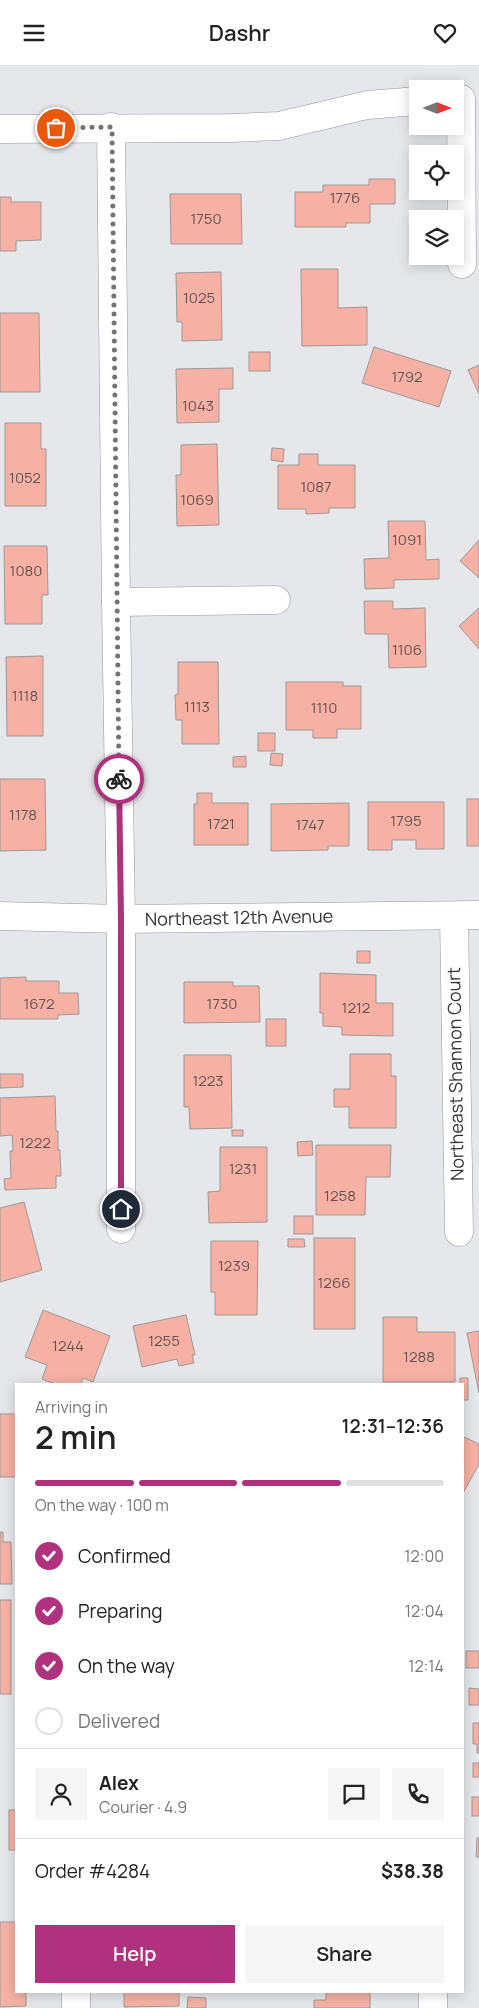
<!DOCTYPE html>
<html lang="en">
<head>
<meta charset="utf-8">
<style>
  :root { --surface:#fff; --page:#f6f6f6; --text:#222; --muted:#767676; --line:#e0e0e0; --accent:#b0317e }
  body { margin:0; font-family:Manrope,sans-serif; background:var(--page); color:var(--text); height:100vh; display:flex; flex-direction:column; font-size:19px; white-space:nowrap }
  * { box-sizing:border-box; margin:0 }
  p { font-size:16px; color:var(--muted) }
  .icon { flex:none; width:28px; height:28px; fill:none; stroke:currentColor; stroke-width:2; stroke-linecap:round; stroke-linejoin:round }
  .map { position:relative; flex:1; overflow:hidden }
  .panel { position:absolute; left:15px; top:1318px; width:449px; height:610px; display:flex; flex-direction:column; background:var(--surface); border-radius:0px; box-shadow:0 2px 12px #0003 }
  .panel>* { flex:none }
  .needle { width:32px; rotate:90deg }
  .tools { position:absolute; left:409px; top:15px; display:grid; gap:10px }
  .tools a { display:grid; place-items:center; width:55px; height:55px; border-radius:0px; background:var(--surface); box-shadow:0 2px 12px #0003; font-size:25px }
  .pin { position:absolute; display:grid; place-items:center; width:42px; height:42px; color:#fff; margin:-21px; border:2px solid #fff; border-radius:50%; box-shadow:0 1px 5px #0007 }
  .courier { position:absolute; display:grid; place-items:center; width:50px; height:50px; margin:-25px; border:4px solid #b0317e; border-radius:50%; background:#fff; color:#222; box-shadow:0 1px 6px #0007 }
  .head em { font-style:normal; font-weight:600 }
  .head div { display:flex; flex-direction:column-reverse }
  .head { display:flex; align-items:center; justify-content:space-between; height:85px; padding:0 20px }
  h1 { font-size:32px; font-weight:600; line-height:38px }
  .bar { display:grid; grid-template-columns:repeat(4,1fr); gap:8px 5px; align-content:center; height:60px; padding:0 20px }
  .bar i { height:6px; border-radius:4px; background:var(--line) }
  .bar .on { background:var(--accent) }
  .bar p { grid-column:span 4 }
  .line { display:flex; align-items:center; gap:12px; padding:0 20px; border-top:1px solid var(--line) }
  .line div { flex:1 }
  .round { display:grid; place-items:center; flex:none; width:52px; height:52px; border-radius:0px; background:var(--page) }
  ol { padding:0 20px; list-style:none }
  li { display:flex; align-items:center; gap:15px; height:55px }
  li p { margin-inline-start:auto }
  li .icon { padding:5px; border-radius:50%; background:var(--accent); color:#fff; stroke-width:4 }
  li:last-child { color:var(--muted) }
  li i { width:28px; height:28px; border:2px solid var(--line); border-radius:50% }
  .cta { display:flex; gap:10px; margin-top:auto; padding:10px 20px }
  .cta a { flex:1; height:58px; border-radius:0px; background:var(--accent); color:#fff; font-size:20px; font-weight:600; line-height:58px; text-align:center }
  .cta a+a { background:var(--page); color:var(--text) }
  header { display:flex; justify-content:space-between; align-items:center; height:65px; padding:0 20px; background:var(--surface); font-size:22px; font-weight:600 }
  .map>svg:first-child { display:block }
</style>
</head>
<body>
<header><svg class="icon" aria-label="menu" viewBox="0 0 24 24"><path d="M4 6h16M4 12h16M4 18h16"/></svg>Dashr<svg class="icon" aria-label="heart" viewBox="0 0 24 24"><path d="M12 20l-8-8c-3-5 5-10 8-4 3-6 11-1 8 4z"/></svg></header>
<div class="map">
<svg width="479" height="1943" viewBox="0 0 479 1943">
  <rect width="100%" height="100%" fill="#e5e7ea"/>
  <g fill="#f6b1a4" stroke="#9c9998">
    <path d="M369,114H395V139H370V158H346V162H295V127H323V120H369Z"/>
    <path d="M170,129H241L242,179H171Z"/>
    <path d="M0,132H11V137H41V175L16,176V186H0Z"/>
    <path d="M301,204H338V243L367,242V280L302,281Z"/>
    <path d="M221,207L222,275L182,276V257H177L176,208Z"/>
    <path d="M0,248H39L40,327H0Z"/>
    <path d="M374,282L451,306L439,342L362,318Z"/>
    <rect x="249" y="287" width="21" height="19"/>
    <path d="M479,300V329L468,305Z"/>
    <path d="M233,303V324H219V357L177,358L176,304Z"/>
    <path d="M5,358H41V384H46V441H5Z"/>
    <path d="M217,379L219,460L177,461L176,410H181V380Z"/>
    <path d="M272,383L284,384L283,397L271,395Z"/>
    <path d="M299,389H318V400H355V443H329V448L306,449V444H278V400H299Z"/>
    <path d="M388,456H425L426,495L439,494V514L394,515V523L365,524L364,494L389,493Z"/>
    <path d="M479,475V513L460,496Z"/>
    <path d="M4,481H47L48,530H42V559H5Z"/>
    <path d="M364,536H393V544L425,543L426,602L389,603L388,569H365Z"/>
    <path d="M479,543V584L459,561Z"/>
    <path d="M43,591V671H7L6,592Z"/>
    <path d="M178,597H218L219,679H182V655H176L175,630L178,629Z"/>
    <path d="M286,617H343V621H361V664H337V673H313V665H286Z"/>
    <rect x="258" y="668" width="17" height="18"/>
    <path d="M271,688L283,689L282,701L270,700Z"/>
    <path d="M246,691V702H233V692Z"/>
    <path d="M0,714H45L46,785L0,786Z"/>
    <path d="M197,728H212V738H248V780H194V739H197Z"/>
    <rect x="467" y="734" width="12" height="47"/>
    <path d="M368,737H444V784H416V775H392V785H368Z"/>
    <path d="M349,738V781H328V785L271,786V739Z"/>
    <rect x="357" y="886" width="13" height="12"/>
    <path d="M320,908L376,910V938H393V971L342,970V962L323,961V948H320Z"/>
    <path d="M26,912V916H59V928H78L79,949L58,950V954H0V913Z"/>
    <path d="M184,917H233V921H259L260,957L184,958Z"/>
    <rect x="266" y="954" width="20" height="27"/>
    <path d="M350,989H391V1011H396V1063H349V1042H334V1024H350Z"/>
    <path d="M184,990H231L232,1063L190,1064L189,1042H184Z"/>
    <path d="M0,1009H23V1022L0,1023Z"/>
    <path d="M55,1031L56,1066H58V1085H60L61,1111H56V1123L5,1125L4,1114L11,1113L10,1086H13L12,1070L0,1071V1033Z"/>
    <rect x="232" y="1065" width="11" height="6"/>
    <path d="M312,1076L313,1090L298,1091L297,1077Z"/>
    <path d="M316,1080H391L390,1112H366L365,1150H316Z"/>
    <path d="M220,1082H267V1157L209,1158L208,1127L220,1126Z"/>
    <path d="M24,1137L42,1205L0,1217V1143Z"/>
    <rect x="294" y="1151" width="19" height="18"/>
    <rect x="314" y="1173" width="41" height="91"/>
    <path d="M288,1174H304L305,1182H288Z"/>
    <path d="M211,1176H258L257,1250H215V1227H211Z"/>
    <path d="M43,1245L110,1271L93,1317L83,1313L81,1319H55L42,1314L47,1300L25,1292Z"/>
    <path d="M186,1250L195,1290H192L194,1298L179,1301L177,1294L142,1302L133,1261Z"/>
    <path d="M383,1252H417V1267H455V1317H383Z"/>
    <path d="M479,1266V1328L467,1268Z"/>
    <path d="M460,1313H468V1335H462V1319H460Z"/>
    <rect x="0" y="1349" width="16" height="63"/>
    <path d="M462,1371L479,1379V1399L462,1430Z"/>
    <path d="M0,1467H3V1477H11L12,1519H0Z"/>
    <rect x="0" y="1535" width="11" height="94"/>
    <rect x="466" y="1586" width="13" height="17"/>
    <path d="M469,1623L479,1624V1640H469Z"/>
    <path d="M473,1658H479V1688H477V1679H473Z"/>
    <rect x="473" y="1698" width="6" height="14"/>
    <rect x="472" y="1732" width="7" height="19"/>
    <rect x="9" y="1745" width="7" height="40"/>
    <path d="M477,1773H479V1792H476Z"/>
    <path d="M0,1857H16V1926H26V1941L0,1942Z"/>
    <path d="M124,1926H179V1941L124,1942Z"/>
    <path d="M326,1926H370V1943H314V1935H326Z"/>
    <path d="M188,1932L206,1933V1943H187Z"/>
  </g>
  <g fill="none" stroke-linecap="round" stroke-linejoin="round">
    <g stroke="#949699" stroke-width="29">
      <g id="minor">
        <path d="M461,34L462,199"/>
        <path d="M111,62L116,537L121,854V1164"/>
        <path d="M0,64L231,63L279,61L367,40L418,36"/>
        <path d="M116,537L276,535"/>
        <path d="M0,851L121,854L479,850"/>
        <path d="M454,851L459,1167"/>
        <path d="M433,1926V1943"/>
        <path d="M76,1943V1926"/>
      </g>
    </g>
    <use href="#minor" stroke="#fff" stroke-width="28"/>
  </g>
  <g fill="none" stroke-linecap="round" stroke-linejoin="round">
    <path stroke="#717374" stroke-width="5" stroke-dasharray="0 9" d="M56,63L112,62L119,714"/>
    <path stroke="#b0317e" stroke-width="6" d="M119,714L121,854V1144"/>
  </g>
  <g text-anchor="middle" stroke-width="4" stroke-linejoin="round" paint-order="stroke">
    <g font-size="15" fill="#645351">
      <text x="345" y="138">1776</text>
      <text x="206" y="159">1750</text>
      <text x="199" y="238">1025</text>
      <text x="407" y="317">1792</text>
      <text x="198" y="346">1043</text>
      <text x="25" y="418">1052</text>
      <text x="316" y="427">1087</text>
      <text x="197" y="440">1069</text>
      <text x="407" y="480">1091</text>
      <text x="26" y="511">1080</text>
      <text x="407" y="590">1106</text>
      <text x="25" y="636">1118</text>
      <text x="197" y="647">1113</text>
      <text x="324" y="648">1110</text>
      <text x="23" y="755">1178</text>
      <text x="406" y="761">1795</text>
      <text x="221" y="764">1721</text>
      <text x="310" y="765">1747</text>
      <text x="39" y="944">1672</text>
      <text x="222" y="944">1730</text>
      <text x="356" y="948">1212</text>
      <text x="208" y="1021">1223</text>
      <text x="35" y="1083">1222</text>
      <text x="243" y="1109">1231</text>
      <text x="340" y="1136">1258</text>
      <text x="234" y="1206">1239</text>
      <text x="334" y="1223">1266</text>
      <text x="164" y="1281">1255</text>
      <text x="68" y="1286">1244</text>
      <text x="419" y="1297">1288</text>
    </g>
    <g font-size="18" fill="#333435" stroke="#fff">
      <text transform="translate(239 853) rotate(-1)" y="6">Northeast 12th Avenue</text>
      <text transform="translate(456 1009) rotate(-91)" y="6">Northeast Shannon Court</text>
    </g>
  </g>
</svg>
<div class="tools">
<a><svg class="needle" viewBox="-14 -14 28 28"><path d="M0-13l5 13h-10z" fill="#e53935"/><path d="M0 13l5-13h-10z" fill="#767676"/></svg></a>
<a><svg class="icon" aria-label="locate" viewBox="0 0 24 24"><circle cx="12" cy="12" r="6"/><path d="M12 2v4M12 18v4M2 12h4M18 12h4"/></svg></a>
<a><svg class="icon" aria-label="layers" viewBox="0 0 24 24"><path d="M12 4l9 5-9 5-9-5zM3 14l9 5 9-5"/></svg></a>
</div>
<div class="pin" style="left:56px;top:63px;background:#ea580c"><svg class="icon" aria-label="bag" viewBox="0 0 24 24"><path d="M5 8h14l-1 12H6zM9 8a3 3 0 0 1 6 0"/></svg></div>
<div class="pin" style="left:121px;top:1144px;background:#1f2937"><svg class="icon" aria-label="home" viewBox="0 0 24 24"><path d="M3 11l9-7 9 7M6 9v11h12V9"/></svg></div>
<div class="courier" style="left:119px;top:714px"><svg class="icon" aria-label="bike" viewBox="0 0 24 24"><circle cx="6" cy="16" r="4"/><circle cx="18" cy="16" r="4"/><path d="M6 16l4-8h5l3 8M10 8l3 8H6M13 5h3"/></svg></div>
<section class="panel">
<div class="head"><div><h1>2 min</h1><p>Arriving in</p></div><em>12:31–12:36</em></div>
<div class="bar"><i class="on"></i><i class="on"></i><i class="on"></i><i></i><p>On the way · 100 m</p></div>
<ol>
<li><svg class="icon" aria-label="check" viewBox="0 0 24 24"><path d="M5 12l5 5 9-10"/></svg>Confirmed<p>12:00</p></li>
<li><svg class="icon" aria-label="check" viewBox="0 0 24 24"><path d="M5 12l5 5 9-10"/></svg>Preparing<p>12:04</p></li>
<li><svg class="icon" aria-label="check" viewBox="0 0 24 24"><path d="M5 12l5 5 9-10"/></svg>On the way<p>12:14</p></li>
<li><i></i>Delivered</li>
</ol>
<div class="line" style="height:90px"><a class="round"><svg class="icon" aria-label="person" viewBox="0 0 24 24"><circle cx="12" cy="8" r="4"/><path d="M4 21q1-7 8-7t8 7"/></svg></a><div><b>Alex</b><p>Courier · 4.9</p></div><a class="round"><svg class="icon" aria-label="chat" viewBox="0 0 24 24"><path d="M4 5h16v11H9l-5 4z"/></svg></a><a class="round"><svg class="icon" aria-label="phone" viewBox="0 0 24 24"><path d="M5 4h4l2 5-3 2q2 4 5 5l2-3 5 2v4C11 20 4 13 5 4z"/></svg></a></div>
<div class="line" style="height:65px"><div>Order #4284</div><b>$38.38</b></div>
<div class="cta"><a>Help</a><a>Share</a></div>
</section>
</div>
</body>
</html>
